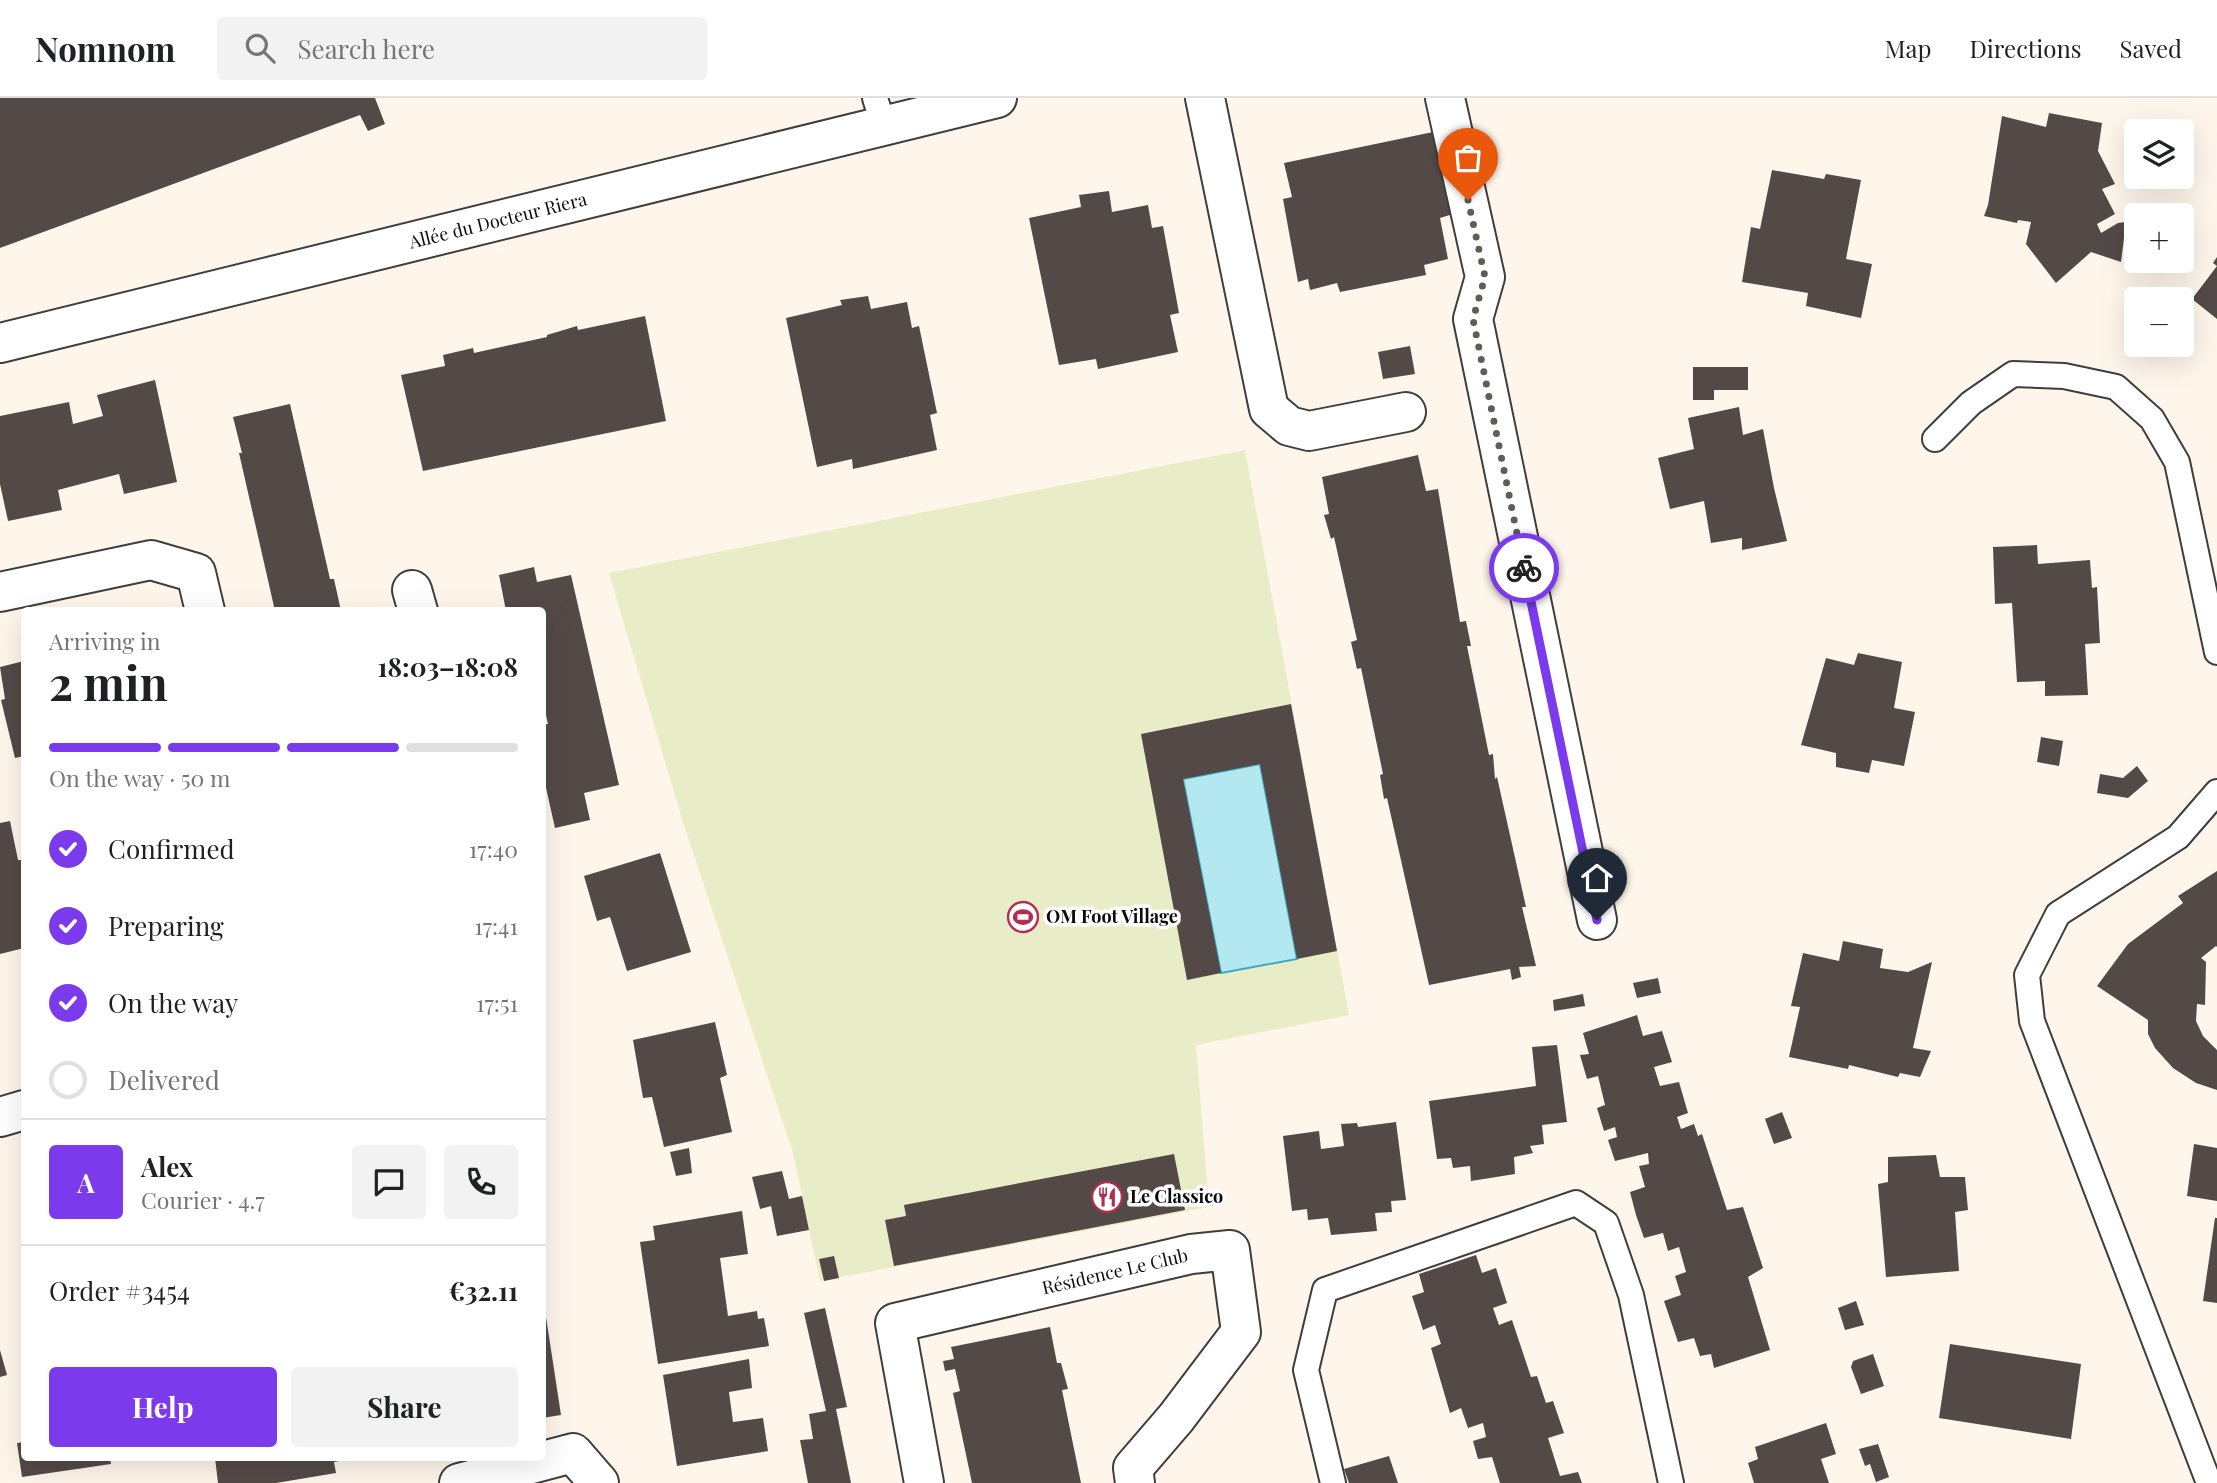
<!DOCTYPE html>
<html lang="en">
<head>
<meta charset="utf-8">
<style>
  :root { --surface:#fff; --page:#f2f2f2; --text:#202124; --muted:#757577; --line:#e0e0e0; --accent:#7c3aed }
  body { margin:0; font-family:"Playfair Display",serif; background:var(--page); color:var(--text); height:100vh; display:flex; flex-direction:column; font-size:26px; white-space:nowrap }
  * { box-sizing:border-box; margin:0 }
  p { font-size:23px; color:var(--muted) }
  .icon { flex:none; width:38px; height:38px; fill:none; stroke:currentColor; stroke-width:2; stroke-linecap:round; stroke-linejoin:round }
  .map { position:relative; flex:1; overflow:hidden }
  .side { position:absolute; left:21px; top:509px; width:525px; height:854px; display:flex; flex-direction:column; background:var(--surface); border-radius:7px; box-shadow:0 7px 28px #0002 }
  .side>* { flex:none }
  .fabs { position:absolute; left:2124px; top:21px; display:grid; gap:14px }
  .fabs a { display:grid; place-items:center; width:70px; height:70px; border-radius:7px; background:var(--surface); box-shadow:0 7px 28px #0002; font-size:35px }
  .pin { position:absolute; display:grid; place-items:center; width:60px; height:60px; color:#fff; margin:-72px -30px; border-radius:50% 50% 50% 0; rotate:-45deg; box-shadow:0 0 7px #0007 }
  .pin .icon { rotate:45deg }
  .courier { position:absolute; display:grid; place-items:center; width:70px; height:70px; margin:-35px; border:5px solid #7c3aed; border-radius:50%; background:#fff; color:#222; box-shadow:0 2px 9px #0007 }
  .summary em { font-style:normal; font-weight:700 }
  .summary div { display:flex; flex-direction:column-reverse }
  .summary { display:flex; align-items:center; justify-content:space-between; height:119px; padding:0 28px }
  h1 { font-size:46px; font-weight:700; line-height:52px }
  .bar { display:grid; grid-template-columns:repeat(4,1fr); gap:10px 7px; align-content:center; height:84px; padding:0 28px }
  .bar i { height:9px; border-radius:5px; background:var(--line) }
  .bar .selected { background:var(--accent) }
  .bar p { grid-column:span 4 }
  .line { display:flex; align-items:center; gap:18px; padding:0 28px; border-top:2px solid var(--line) }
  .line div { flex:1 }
  .round { display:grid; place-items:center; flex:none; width:74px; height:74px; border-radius:7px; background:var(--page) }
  ol { padding:0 28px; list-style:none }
  li { display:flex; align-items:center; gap:21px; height:77px }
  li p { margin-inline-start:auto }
  li .icon { padding:7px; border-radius:50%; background:var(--accent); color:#fff; stroke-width:4 }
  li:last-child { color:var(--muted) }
  li i { width:38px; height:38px; border:4px solid var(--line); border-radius:50% }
  .cta { display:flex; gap:14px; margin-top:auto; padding:14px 28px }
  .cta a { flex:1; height:80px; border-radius:7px; background:var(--accent); color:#fff; font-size:28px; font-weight:700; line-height:80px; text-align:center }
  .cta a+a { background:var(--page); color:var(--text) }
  header { display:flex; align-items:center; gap:42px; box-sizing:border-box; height:98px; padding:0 35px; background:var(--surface); border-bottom:2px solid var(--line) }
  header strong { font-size:33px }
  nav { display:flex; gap:38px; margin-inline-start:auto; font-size:24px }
  .search { width:490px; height:63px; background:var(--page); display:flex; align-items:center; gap:18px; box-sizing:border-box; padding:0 24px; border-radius:7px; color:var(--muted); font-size:26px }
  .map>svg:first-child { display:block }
</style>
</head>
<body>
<header>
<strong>Nomnom</strong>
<div class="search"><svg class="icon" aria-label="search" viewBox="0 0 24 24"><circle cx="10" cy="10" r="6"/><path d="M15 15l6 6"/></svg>Search here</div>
<nav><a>Map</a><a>Directions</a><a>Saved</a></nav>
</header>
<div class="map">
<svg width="2217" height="1385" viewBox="0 0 2217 1385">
  <rect width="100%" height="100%" fill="#fef6eb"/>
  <path fill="#e8edc8" d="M1245,352L1349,917L1196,947L1209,1109L820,1183L793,1055L682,721L609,475Z"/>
  <path fill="#b3e8f1" stroke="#3fabc3" stroke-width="2" d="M1260,666L1297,861L1221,875L1183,681Z"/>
  <g fill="#534a48">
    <path d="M0,0H375L385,26L368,33L360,17L0,150Z"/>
    <path d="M2049,15L2102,25L2098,53L2115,86L2102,91L2115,116L2097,126L2101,135L2118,125L2126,124L2121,164L2091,154L2056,185L2026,146L2031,124L2018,122L2017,125L1984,118L1988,107L2002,18L2046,29Z"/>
    <path d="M1433,34L1444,88L1448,87L1453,116L1440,120L1448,161L1424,167L1426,177L1340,194L1337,185L1310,192L1308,181L1298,184L1283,101L1292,99L1284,65Z"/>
    <path d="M1772,72L1824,81L1826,76L1861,82L1846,161L1872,166L1861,220L1806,208L1808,195L1742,184L1751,129L1760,131Z"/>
    <path d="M1109,93L1112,114L1148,107L1152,130L1163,128L1179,215L1170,217L1178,254L1098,271L1096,261L1059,267L1029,120L1081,109L1079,97Z"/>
    <path d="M2217,159V221L2192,201L2217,168L2213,165Z"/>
    <path d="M868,198L871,211L907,204L912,230L919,228L937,315L930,317L937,352L853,371L852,361L817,369L786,220L842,207L840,202Z"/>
    <path d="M645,218L666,323L423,373L401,277L445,268L443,257L473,250L474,255L547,239V237L577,228L578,232Z"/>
    <path d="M1410,248L1415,276L1383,281L1378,254Z"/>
    <path d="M1693,269H1748V292H1714V302H1693Z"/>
    <path d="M155,282L177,384L124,396L119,376L58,392L62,412L8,423L0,386V318L69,304L73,326L103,318L97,297Z"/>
    <path d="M290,306L330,481H334L341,513H275L239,355H242L233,319Z"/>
    <path d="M1739,309L1743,337L1763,331L1774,390L1787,443L1742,452V440L1711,445L1704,403L1670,411L1658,360L1694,351L1688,320Z"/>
    <path d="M1418,357L1426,393L1438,391L1460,524L1466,523L1471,548H1467L1489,657L1493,656L1495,681L1497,679L1526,809H1522L1536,868L1519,869L1521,879L1512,882L1510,871L1429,887L1387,700L1384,701L1380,677L1383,676L1361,570L1357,571L1351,544L1357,542L1334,439L1331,441L1324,417L1329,416L1322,379Z"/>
    <path d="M2037,447L2038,466L2090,462L2092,490L2097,489L2100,545L2085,546L2088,597L2045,598V583L2017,584L2012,505L1995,506L1993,449Z"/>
    <path d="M534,469L537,484L571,477L619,687L584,695L590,722L555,730L542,672V627L548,626L542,600V513H506L499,477Z"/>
    <path d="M1858,555L1902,564L1894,610L1915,614L1904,668L1872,662L1869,675L1836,669V655L1801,647L1826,560L1854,567Z"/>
    <path d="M24,563V658L15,660L1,602L5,601L0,569Z"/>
    <path d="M1291,606L1337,853L1297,861L1260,666L1183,681L1221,875L1187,882L1141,636Z"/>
    <path d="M2041,639L2063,643L2059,668L2037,664Z"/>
    <path d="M2137,668L2148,683L2128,700L2097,695L2100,676L2123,680Z"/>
    <path d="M10,723L18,762H24V850L0,856V725Z"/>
    <path d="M660,755L691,854L627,873L610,819L597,823L584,778Z"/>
    <path d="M2217,773V849L2216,848L2201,860L2206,864L2205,907L2197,906L2196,923L2203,938L2217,952V992L2196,985L2173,970L2155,950L2148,936V922L2097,888L2128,846L2183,805L2178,798Z"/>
    <path d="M1843,843L1883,851L1880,870L1908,874L1932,864L1913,950L1931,953L1920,979L1900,975L1898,979L1849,967L1848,971L1789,959L1800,909L1791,908L1803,855L1839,863Z"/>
    <path d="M1658,880L1661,895L1637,900L1633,885Z"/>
    <path d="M1583,896L1585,908L1554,913L1553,902Z"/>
    <path d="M1637,917L1643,938L1662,933L1672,964L1654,969L1660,988L1679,984L1688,1015L1677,1019L1681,1031L1694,1026L1698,1038L1702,1036L1727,1112L1743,1109L1763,1170L1748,1179L1770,1252L1714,1270L1711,1256L1700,1258L1694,1240L1678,1244L1664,1203L1681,1197L1675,1178L1686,1174L1679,1149L1668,1153L1663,1135L1644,1140L1636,1117L1630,1094L1645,1089L1639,1068L1649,1066L1648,1055L1615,1063L1608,1042L1617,1039L1615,1029L1604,1033L1597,1010L1605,1007L1598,978L1587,981L1580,957L1589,956L1583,935Z"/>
    <path d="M715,924L727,977L720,980L732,1034L664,1049L652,999L643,1000L633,942Z"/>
    <path d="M1557,947L1567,1024L1542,1027L1544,1046L1530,1048L1533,1055L1514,1059L1515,1076L1471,1083L1470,1068L1453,1070L1451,1060L1437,1061L1429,1003L1536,988L1532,949Z"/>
    <path d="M1782,1014L1792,1040L1774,1046L1765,1021Z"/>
    <path d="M1396,1024L1406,1102L1391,1103L1392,1114L1375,1115L1377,1133L1331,1137L1328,1120L1308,1122L1307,1111L1292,1113L1283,1038L1319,1033L1321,1051L1344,1048L1341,1026L1357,1025L1358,1029Z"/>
    <path d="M2194,1046L2217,1050V1103L2187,1098Z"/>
    <path d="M689,1050L692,1075L676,1078L670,1054Z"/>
    <path d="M1174,1056L1185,1112L894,1168L885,1122L906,1118L904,1107Z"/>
    <path d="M1936,1057L1940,1079H1965L1968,1112L1955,1114L1959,1173L1886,1179L1878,1086L1888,1084V1059Z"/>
    <path d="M782,1073L789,1101L802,1098L809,1132L777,1138L771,1108L760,1111L752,1079Z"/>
    <path d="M742,1113L748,1156L720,1160L728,1218L757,1213L758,1221L764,1220L769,1248L658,1266L640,1144L655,1142L653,1128Z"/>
    <path d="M2215,1120H2217V1205L2203,1203Z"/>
    <path d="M1476,1157L1482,1175L1496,1170L1507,1205L1493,1210L1499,1227L1512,1222L1531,1279L1537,1278L1546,1305L1553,1303L1564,1335L1548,1340L1560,1378L1578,1374L1582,1385H1500L1492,1359L1478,1361L1473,1343L1486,1339L1483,1325L1468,1330L1461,1310L1450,1315L1431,1250L1441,1246L1435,1227L1423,1232L1412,1198L1424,1194L1419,1176Z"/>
    <path d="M834,1158L839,1180L824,1183L819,1161Z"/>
    <path d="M1856,1203L1864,1227L1845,1232L1838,1210Z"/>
    <path d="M825,1210L847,1309L836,1311L851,1385H808L800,1342L813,1341L809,1316L826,1313L804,1215Z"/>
    <path d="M546,1219L561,1317L542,1320V1220Z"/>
    <path d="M1050,1229L1057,1265H1061L1068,1291L1062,1292L1081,1385H972L953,1295L960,1293L955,1271L945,1273L943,1263L954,1261L951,1249Z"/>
    <path d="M1950,1246L2081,1266L2071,1341L1939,1320Z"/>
    <path d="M0,1252L7,1277L0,1279Z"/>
    <path d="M1873,1256L1884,1288L1861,1296L1851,1269L1853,1263Z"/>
    <path d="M749,1261L752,1290L729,1294L733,1324L763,1320L768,1353L677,1368L663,1277Z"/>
    <path d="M1826,1325L1836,1356L1821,1361L1829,1385H1754L1748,1365L1758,1361L1755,1349Z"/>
    <path d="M24,1344V1360H110L111,1366L22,1379L17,1345Z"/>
    <path d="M1878,1346L1889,1379L1876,1384L1870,1366L1865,1368L1859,1351Z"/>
    <path d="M1389,1358L1398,1385H1349L1344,1371Z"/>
    <path d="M215,1360H350V1361L334,1364L336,1375L276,1385H218Z"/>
  </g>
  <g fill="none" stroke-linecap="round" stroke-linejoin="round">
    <g stroke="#3e3e3e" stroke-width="28">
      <g id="service">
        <path d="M875,0L884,29"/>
        <path d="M1935,341L1971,305L2013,276L2064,278L2116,289L2152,321L2177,364L2217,554"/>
        <path d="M1333,1385L1306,1272L1325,1192L1576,1105L1606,1125L1631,1197L1671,1385"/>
        <path d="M2209,1385L2032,923L2027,877L2058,816L2178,739L2217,694"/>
      </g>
    </g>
    <g stroke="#3e3e3e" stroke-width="42">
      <g id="minor">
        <path d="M1205,0L1269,311L1289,328L1309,333L1406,314"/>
        <path d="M1445,0L1485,179L1473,221L1597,822"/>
        <path d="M0,245L997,0"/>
        <path d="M412,492L418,513"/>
        <path d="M0,494L151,462L196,475L205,513"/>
        <path d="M0,1019L24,1012"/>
        <path d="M459,1385L573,1355L599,1385"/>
        <path d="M924,1385L895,1225L1191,1156L1230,1152L1241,1234L1176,1320L1133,1370L1135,1385"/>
      </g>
    </g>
    <use href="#service" stroke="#fff" stroke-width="24"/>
    <use href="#minor" stroke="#fff" stroke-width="38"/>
  </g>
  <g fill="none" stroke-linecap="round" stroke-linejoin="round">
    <path stroke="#605d59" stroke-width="7" stroke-dasharray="0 12.6" d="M1468,102L1485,179L1473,221L1524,470"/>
    <path stroke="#7c3aed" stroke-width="9" d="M1524,470L1597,822"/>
  </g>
  <defs>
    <g id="stadium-ring" transform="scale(1.575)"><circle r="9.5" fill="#fff" stroke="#b12e50" stroke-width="1.5"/><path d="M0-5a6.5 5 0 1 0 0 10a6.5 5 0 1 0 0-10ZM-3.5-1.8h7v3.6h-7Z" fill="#b12e50"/></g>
    <g id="restaurant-ring" transform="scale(1.575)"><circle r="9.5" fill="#fff" stroke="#b12e50" stroke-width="1.5"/><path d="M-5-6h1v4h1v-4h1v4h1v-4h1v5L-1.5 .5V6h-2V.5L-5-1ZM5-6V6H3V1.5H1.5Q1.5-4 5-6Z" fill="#b12e50"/></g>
  </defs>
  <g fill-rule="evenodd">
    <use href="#stadium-ring" x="1023" y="819"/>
    <use href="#restaurant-ring" x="1107" y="1099"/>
  </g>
  <g text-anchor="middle" stroke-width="7" stroke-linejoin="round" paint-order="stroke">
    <g font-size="18" fill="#0b0b0b" stroke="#fff">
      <text transform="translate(498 123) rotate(-14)" y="6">Allée du Docteur Riera</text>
      <text transform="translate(1115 1174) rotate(-13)" y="6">Résidence Le Club</text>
    </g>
    <g font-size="18" font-weight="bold" fill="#0b0b0b" stroke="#fff" text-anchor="start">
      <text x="1046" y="825">OM Foot Village</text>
      <text x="1130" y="1105">Le Classico</text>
    </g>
  </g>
</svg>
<div class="fabs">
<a><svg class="icon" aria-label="layers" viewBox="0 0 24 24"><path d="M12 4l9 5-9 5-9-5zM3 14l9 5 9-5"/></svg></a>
<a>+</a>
<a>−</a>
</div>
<div class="pin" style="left:1468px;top:102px;background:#ea580c"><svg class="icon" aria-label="bag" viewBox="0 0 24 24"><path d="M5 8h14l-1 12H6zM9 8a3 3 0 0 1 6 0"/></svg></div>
<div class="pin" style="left:1597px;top:822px;background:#1f2937"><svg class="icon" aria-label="home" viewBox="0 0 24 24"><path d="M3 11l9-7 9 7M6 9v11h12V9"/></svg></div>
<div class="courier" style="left:1524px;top:470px"><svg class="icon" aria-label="bike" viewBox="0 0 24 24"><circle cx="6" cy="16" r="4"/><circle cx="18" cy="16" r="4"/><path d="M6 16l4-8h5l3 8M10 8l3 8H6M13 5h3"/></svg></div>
<section class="side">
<div class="summary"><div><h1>2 min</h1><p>Arriving in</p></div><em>18:03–18:08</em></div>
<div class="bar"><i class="selected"></i><i class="selected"></i><i class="selected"></i><i></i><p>On the way · 50 m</p></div>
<ol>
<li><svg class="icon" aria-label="check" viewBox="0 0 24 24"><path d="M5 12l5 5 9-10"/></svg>Confirmed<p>17:40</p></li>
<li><svg class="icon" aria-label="check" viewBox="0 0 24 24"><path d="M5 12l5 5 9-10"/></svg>Preparing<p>17:41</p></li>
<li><svg class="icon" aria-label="check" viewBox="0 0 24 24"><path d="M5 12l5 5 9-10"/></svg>On the way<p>17:51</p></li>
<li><i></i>Delivered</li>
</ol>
<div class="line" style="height:126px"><b class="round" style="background:var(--accent);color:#fff">A</b><div><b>Alex</b><p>Courier · 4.7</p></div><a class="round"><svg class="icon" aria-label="chat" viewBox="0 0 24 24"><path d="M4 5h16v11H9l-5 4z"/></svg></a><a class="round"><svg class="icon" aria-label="phone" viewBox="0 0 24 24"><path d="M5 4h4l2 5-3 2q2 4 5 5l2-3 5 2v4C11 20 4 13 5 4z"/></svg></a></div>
<div class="line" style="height:91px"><div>Order #3454</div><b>€32.11</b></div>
<div class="cta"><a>Help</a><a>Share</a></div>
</section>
</div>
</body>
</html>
